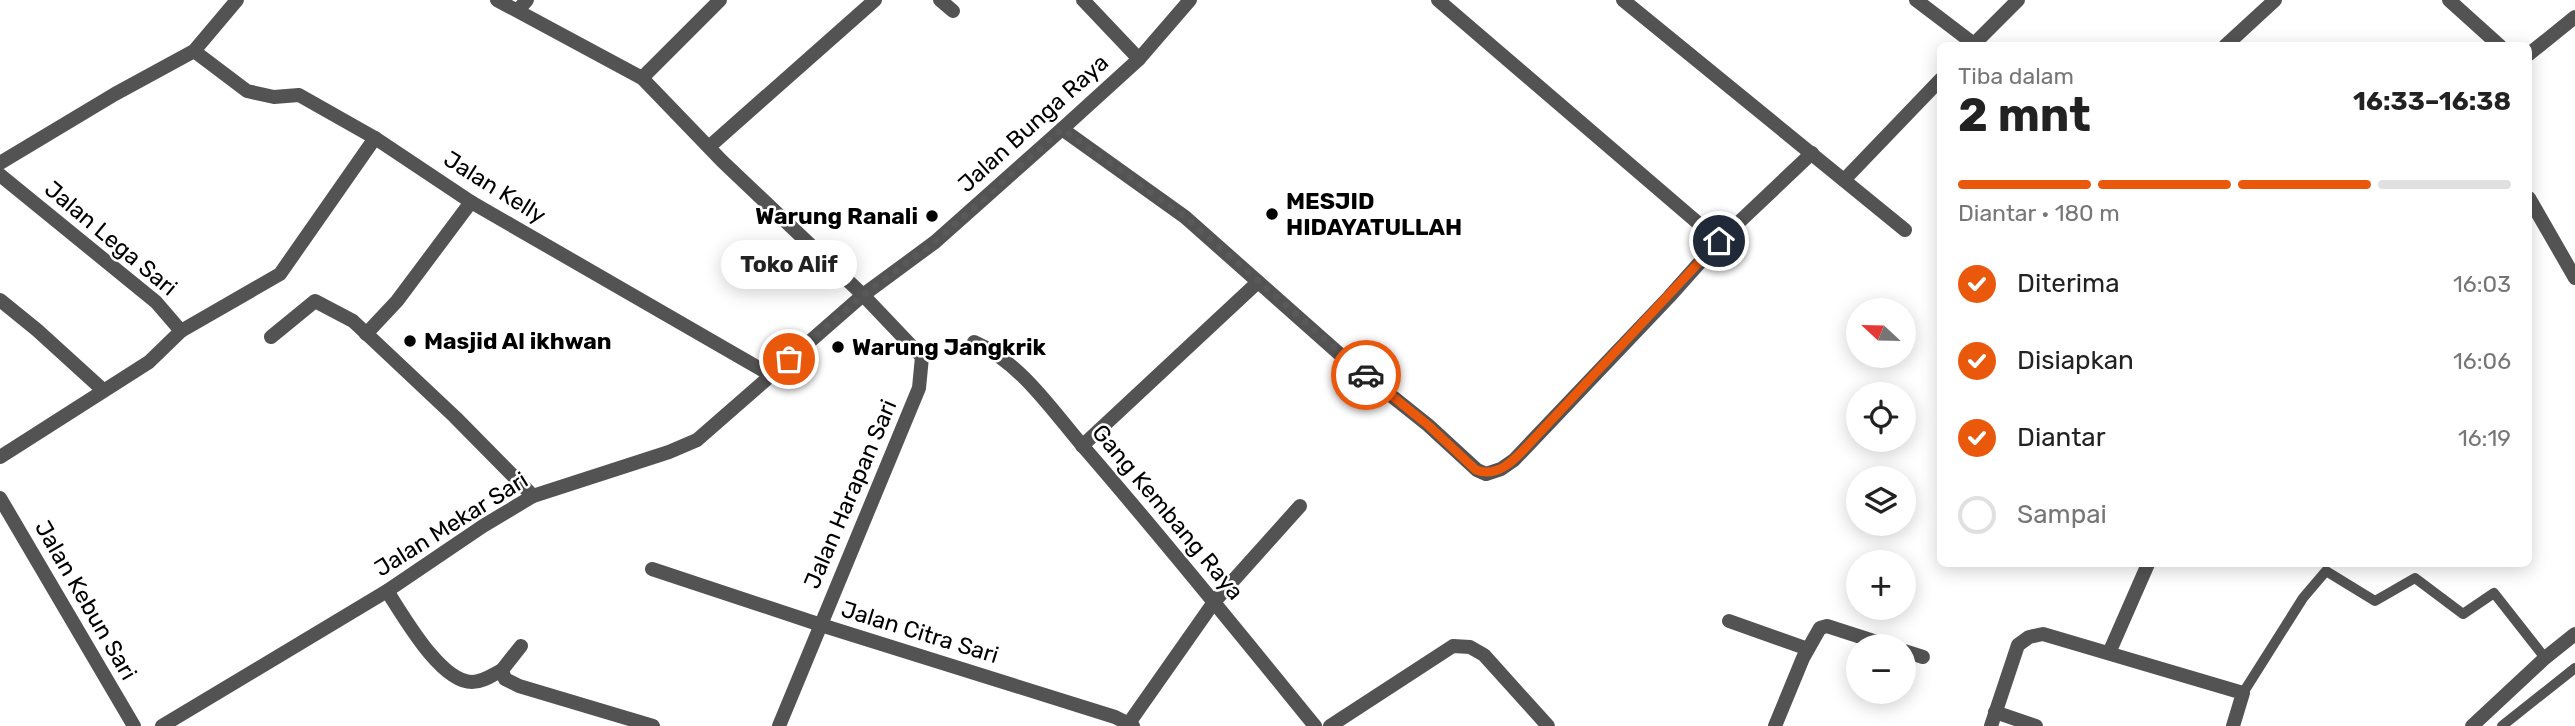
<!DOCTYPE html>
<html lang="id">
<head>
<meta charset="utf-8">
<style>
  :root { --surface:#fff; --page:#f2f2f2; --text:#222; --muted:#767676; --line:#e0e0e0; --accent:#ea580c }
  body { margin:0; font-family:Rubik,sans-serif; background:var(--page); color:var(--text); height:100vh; display:flex; flex-direction:column; font-size:26px; white-space:nowrap }
  * { box-sizing:border-box; margin:0 }
  p { font-size:23px; color:var(--muted) }
  .icon { flex:none; width:38px; height:38px; fill:none; stroke:currentColor; stroke-width:2; stroke-linecap:round; stroke-linejoin:round }
  .map { position:relative; flex:1; overflow:hidden }
  .sheet { position:absolute; left:1937px; top:42px; width:595px; height:525px; display:flex; flex-direction:column; background:var(--surface); border-radius:10px; box-shadow:0 4px 18px #0003 }
  .sheet>* { flex:none }
  .needle { width:46px; rotate:292deg }
  .tools { position:absolute; left:1846px; top:298px; display:grid; gap:14px }
  .tools a { display:grid; place-items:center; width:70px; height:70px; border-radius:50%; background:var(--surface); box-shadow:0 4px 18px #0003; font-size:35px }
  .pin { position:absolute; display:grid; place-items:center; width:60px; height:60px; color:#fff; margin:-30px; border:4px solid #fff; border-radius:50%; box-shadow:0 2px 7px #0007 }
  .courier { position:absolute; display:grid; place-items:center; width:70px; height:70px; margin:-35px; border:5px solid #ea580c; border-radius:50%; background:#fff; color:#222; box-shadow:0 2px 9px #0007 }
  .bubble { position:absolute; height:49px; border-radius:24px; background:var(--surface); box-shadow:0 4px 18px #0003; font-size:23px; font-weight:700; line-height:49px; text-align:center }
  .overview em { font-style:normal; font-weight:700 }
  .overview div { display:flex; flex-direction:column-reverse }
  .overview { display:flex; align-items:center; justify-content:space-between; height:119px; padding:0 21px }
  h1 { font-size:46px; font-weight:700; line-height:52px }
  .bar { display:grid; grid-template-columns:repeat(4,1fr); gap:10px 7px; align-content:center; height:84px; padding:0 21px }
  .bar i { height:9px; border-radius:5px; background:var(--line) }
  .bar .current { background:var(--accent) }
  .bar p { grid-column:span 4 }
  ol { padding:0 21px; list-style:none }
  li { display:flex; align-items:center; gap:21px; height:77px }
  li p { margin-inline-start:auto }
  li .icon { padding:7px; border-radius:50%; background:var(--accent); color:#fff; stroke-width:4 }
  li:last-child { color:var(--muted) }
  li i { width:38px; height:38px; border:4px solid var(--line); border-radius:50% }
  .map>svg:first-child { display:block }
</style>
</head>
<body>
<div class="map">
<svg width="2575" height="726" viewBox="0 0 2575 726">
  <rect width="100%" height="100%" fill="#fff"/>
  <g fill="none" stroke-linecap="round" stroke-linejoin="round">
    <g stroke="#535353" stroke-width="10">
      <path d="M2243,693L2303,598L2326,571L2375,601L2415,578L2463,614L2494,593L2545,658"/>
      <path d="M2502,726L2575,668"/>
    </g>
    <g stroke="#535353" stroke-width="14">
      <path d="M940,0L953,11"/>
      <path d="M1083,0L1139,59"/>
      <path d="M1623,0L1905,230"/>
      <path d="M1916,0L1974,44"/>
      <path d="M2449,0L2500,46"/>
      <path d="M518,10L527,0"/>
      <path d="M1972,46L2018,0"/>
      <path d="M2225,46L2275,0"/>
      <path d="M194,51L247,91L274,97L299,95L375,138L471,202L771,375"/>
      <path d="M2529,54L2575,17"/>
      <path d="M642,78L720,0"/>
      <path d="M1062,129L1185,217L1344,358L1428,425L1477,470L1486,474L1501,469L1514,460L1669,297L1719,241L1438,0"/>
      <path d="M710,146L875,0"/>
      <path d="M0,163L115,94L194,51L237,0"/>
      <path d="M0,175L156,302L181,331L149,362L0,457"/>
      <path d="M1844,180L1941,79"/>
      <path d="M2529,198L2575,278"/>
      <path d="M1719,241L1812,153"/>
      <path d="M0,300L37,330L103,390"/>
      <path d="M181,331L280,274L375,138"/>
      <path d="M366,334L397,301L471,202"/>
      <path d="M271,337L315,301L353,321L455,417L533,496"/>
      <path d="M974,342C1022,363 1053,412 1087,451C1165,541 1240,634 1315,726"/>
      <path d="M1082,446L1258,282"/>
      <path d="M0,498L134,726"/>
      <path d="M652,569L821,625L1115,717L1133,726"/>
      <path d="M387,591C403,615 440,682 472,682C483,682 492,675 502,670"/>
      <path d="M1729,621L1808,649"/>
      <path d="M521,646L502,670L505,679L519,686L653,726"/>
      <path d="M1904,651L1923,657"/>
      <path d="M2109,653L2148,564"/>
      <path d="M1995,712L2036,726"/>
      <path d="M1129,723L1214,602L1300,506"/>
      <path d="M1330,726L1453,646L1470,647L1484,655L1548,726"/>
      <path d="M1775,726L1803,658L1820,628L1827,626L1889,646"/>
      <path d="M1991,726L2018,645L2029,637L2043,634L2243,693L2233,726"/>
      <path d="M2472,726L2545,658L2575,634"/>
    </g>
    <g stroke="#535353" stroke-width="14">
      <path d="M497,0L642,78L722,161L863,295L922,357L919,388L779,726"/>
      <path d="M162,726L387,591L483,526L533,496L669,452L697,440L863,295L935,242L1062,129L1139,59L1190,0"/>
    </g>
  </g>
  <g fill="none" stroke-linecap="round" stroke-linejoin="round">
    <path stroke="#595959" stroke-width="7" stroke-dasharray="0 12.6" d="M789,359L863,295L935,242L1062,129L1185,217L1366,375"/>
    <path stroke="#ea580c" stroke-width="9" d="M1366,375L1428,425L1476,470C1499,479 1517,457 1531,442L1719,241"/>
  </g>
  <g fill="#000" stroke="#fff" stroke-width="2.5">
    <circle cx="1272" cy="214" r="7"/>
    <circle cx="932" cy="216" r="7"/>
    <circle cx="410" cy="341" r="7"/>
    <circle cx="838" cy="347" r="7"/>
  </g>
  <g text-anchor="middle" stroke-width="5" stroke-linejoin="round" paint-order="stroke">
    <g font-size="23" fill="#000" stroke="#fff">
      <text transform="translate(1033 123) rotate(-42)" y="8">Jalan Bunga Raya</text>
      <text transform="translate(495 187) rotate(32)" y="8">Jalan Kelly</text>
      <text transform="translate(111 238) rotate(40)" y="8">Jalan Lega Sari</text>
      <text transform="translate(850 494) rotate(-67)" y="8">Jalan Harapan Sari</text>
      <text transform="translate(1168 512) rotate(50)" y="8">Gang Kembang Raya</text>
      <text transform="translate(451 524) rotate(-32)" y="8">Jalan Mekar Sari</text>
      <text transform="translate(86 600) rotate(60)" y="8">Jalan Kebun Sari</text>
      <text transform="translate(920 632) rotate(17)" y="8">Jalan Citra Sari</text>
    </g>
    <g font-size="23" font-weight="bold" fill="#000" stroke="#fff" text-anchor="start">
      <text x="1286" y="209">MESJID<tspan x="1286" dy="26">HIDAYATULLAH</tspan></text>
      <text x="918" y="224" text-anchor="end">Warung Ranali</text>
      <text x="424" y="349">Masjid Al ikhwan</text>
      <text x="852" y="355">Warung Jangkrik</text>
    </g>
  </g>
</svg>
<div class="tools">
<a><svg class="needle" viewBox="-14 -14 28 28"><path d="M0-13l5 13h-10z" fill="#e53935"/><path d="M0 13l5-13h-10z" fill="#767676"/></svg></a>
<a><svg class="icon" aria-label="locate" viewBox="0 0 24 24"><circle cx="12" cy="12" r="6"/><path d="M12 2v4M12 18v4M2 12h4M18 12h4"/></svg></a>
<a><svg class="icon" aria-label="layers" viewBox="0 0 24 24"><path d="M12 4l9 5-9 5-9-5zM3 14l9 5 9-5"/></svg></a>
<a>+</a>
<a>−</a>
</div>
<div class="pin" style="left:789px;top:359px;background:#ea580c"><svg class="icon" aria-label="bag" viewBox="0 0 24 24"><path d="M5 8h14l-1 12H6zM9 8a3 3 0 0 1 6 0"/></svg></div>
<div class="pin" style="left:1719px;top:241px;background:#1f2937"><svg class="icon" aria-label="home" viewBox="0 0 24 24"><path d="M3 11l9-7 9 7M6 9v11h12V9"/></svg></div>
<div class="courier" style="left:1366px;top:375px"><svg class="icon" aria-label="car" viewBox="0 0 24 24"><path d="M5 17H2v-5l4-1 3-4h7l3 4 3 1v5h-3M9 17h6M6 11h13"/><circle cx="7" cy="17" r="2"/><circle cx="17" cy="17" r="2"/></svg></div>
<div class="bubble" style="left:721px;top:240px;width:136px">Toko Alif</div>
<section class="sheet">
<div class="overview"><div><h1>2 mnt</h1><p>Tiba dalam</p></div><em>16:33–16:38</em></div>
<div class="bar"><i class="current"></i><i class="current"></i><i class="current"></i><i></i><p>Diantar · 180 m</p></div>
<ol>
<li><svg class="icon" aria-label="check" viewBox="0 0 24 24"><path d="M5 12l5 5 9-10"/></svg>Diterima<p>16:03</p></li>
<li><svg class="icon" aria-label="check" viewBox="0 0 24 24"><path d="M5 12l5 5 9-10"/></svg>Disiapkan<p>16:06</p></li>
<li><svg class="icon" aria-label="check" viewBox="0 0 24 24"><path d="M5 12l5 5 9-10"/></svg>Diantar<p>16:19</p></li>
<li><i></i>Sampai</li>
</ol>
</section>
</div>
</body>
</html>
